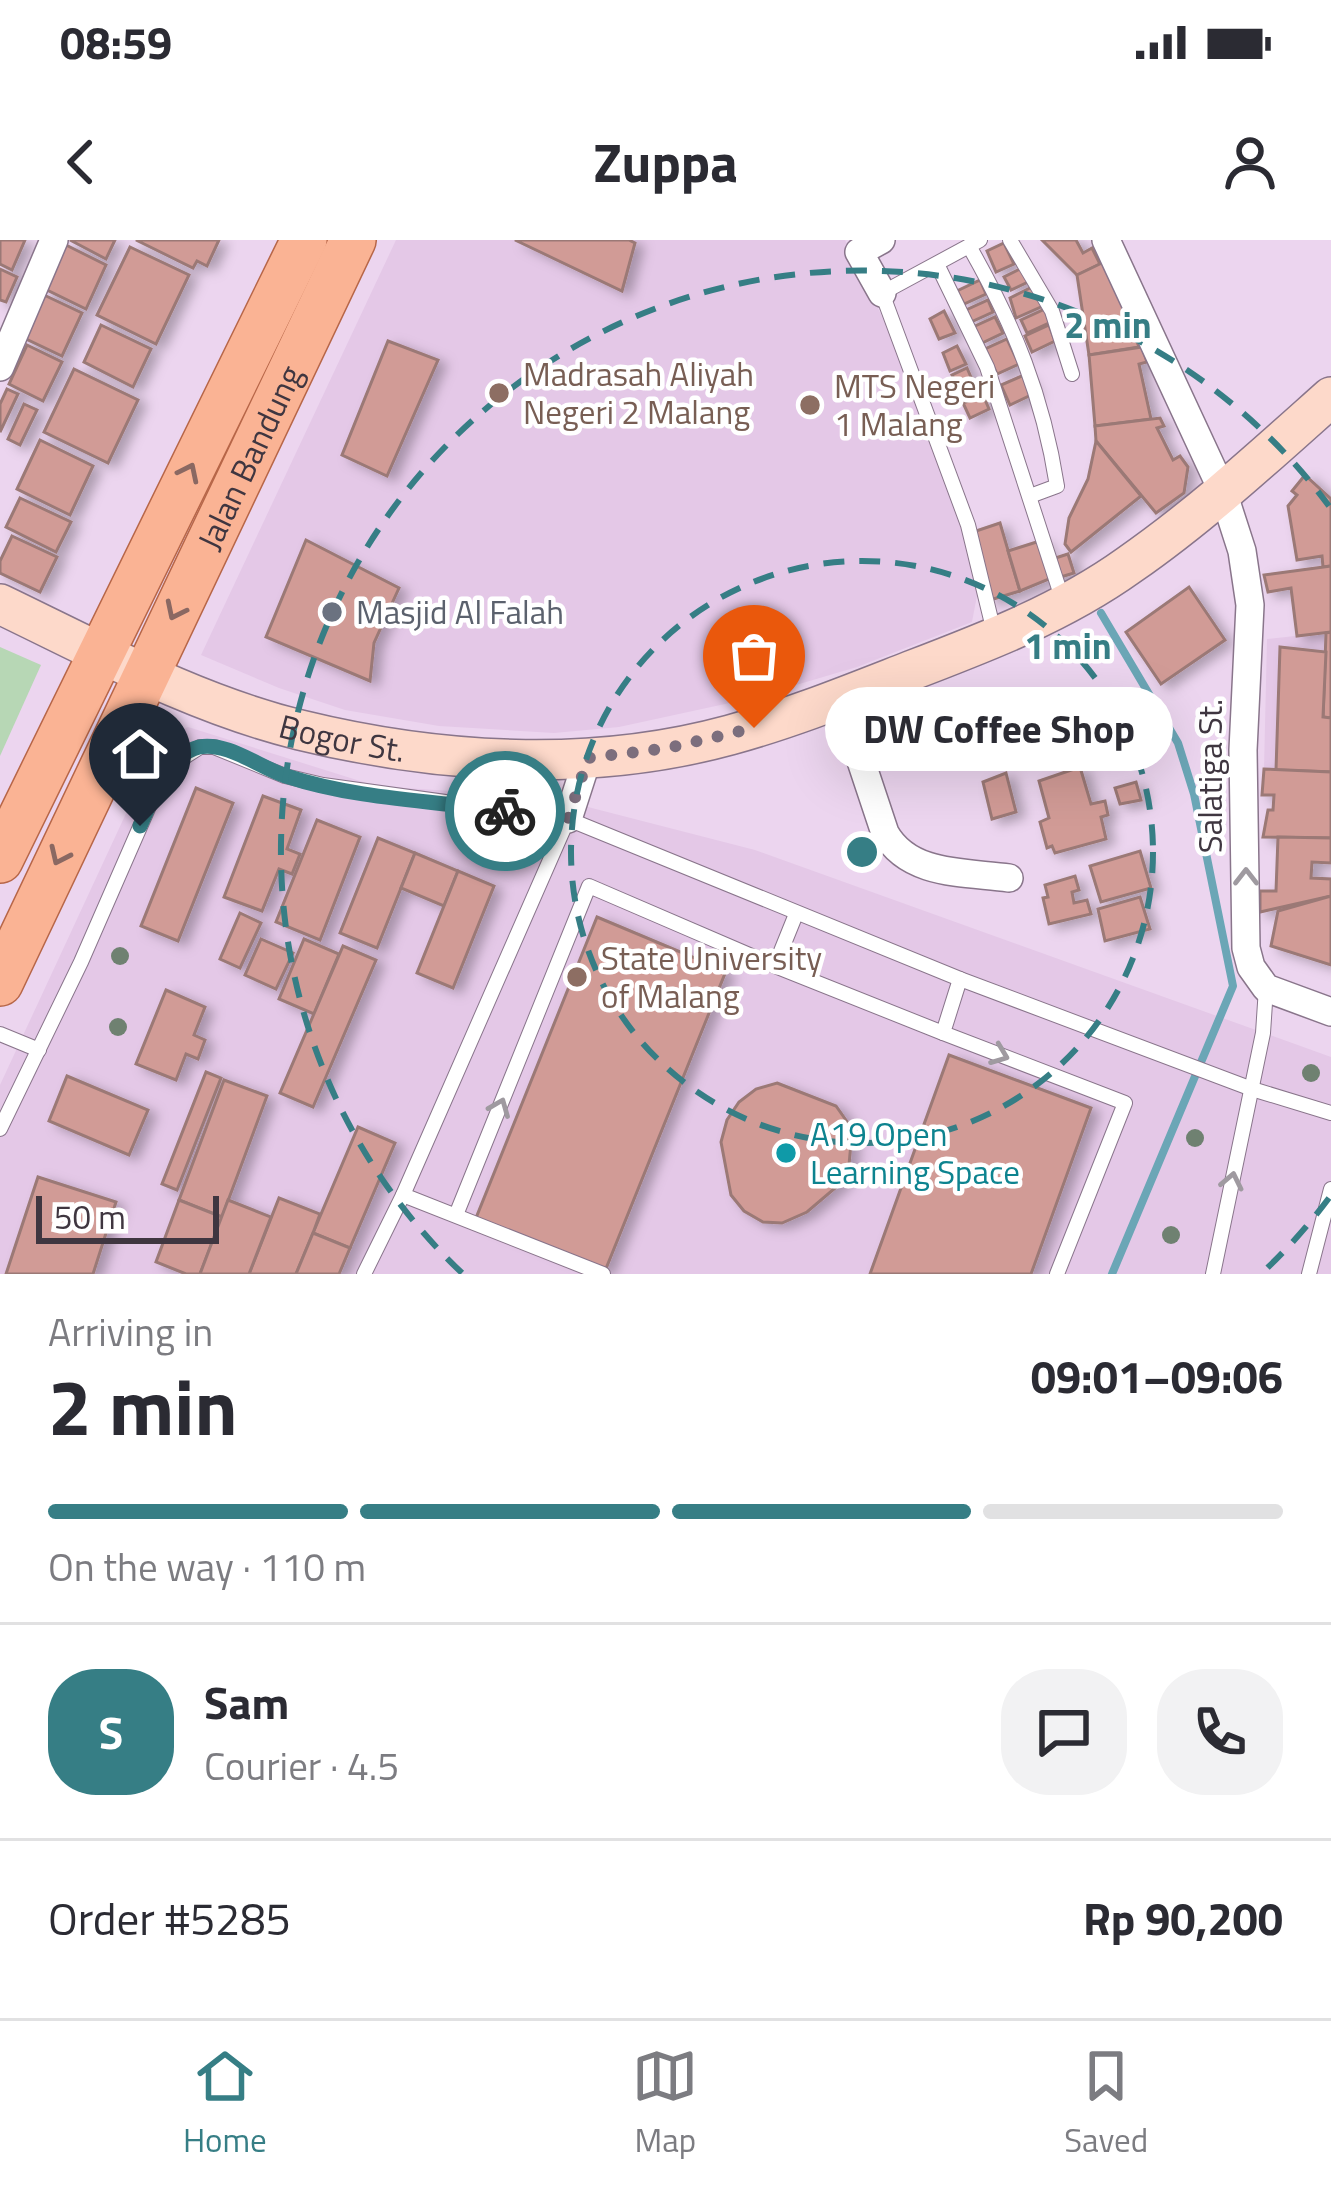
<!DOCTYPE html>
<html lang="en">
<head>
<meta charset="utf-8">
<style>
  :root { --surface:#fff; --page:#f2f2f3; --text:#2b2b33; --muted:#7c7c81; --line:#e1e1e2; --accent:#367e85 }
  body { margin:0; font-family:"Titillium Web",sans-serif; background:var(--page); color:var(--text); height:100vh; display:flex; flex-direction:column; font-size:45px; white-space:nowrap }
  * { box-sizing:border-box; margin:0 }
  p { font-size:39px; color:var(--muted) }
  .icon { flex:none; width:66px; height:66px; fill:none; stroke:currentColor; stroke-width:2; stroke-linecap:round; stroke-linejoin:round }
  .map { position:relative; height:1034px; overflow:hidden }
  .side { display:flex; flex-direction:column; background:var(--surface); flex:1 }
  .side>* { flex:none }
  .scale { position:absolute; left:36px; bottom:30px; width:183px; box-sizing:border-box; padding-left:12px; border:6px solid #3f3640; border-top:0; font-size:33px; line-height:42px; white-space:nowrap; color:#3f3640; -webkit-text-stroke:9px #fff; paint-order:stroke }
  .pin { position:absolute; display:grid; place-items:center; width:102px; height:102px; color:#fff; margin:-123px -51px; border-radius:50% 50% 50% 0; rotate:-45deg; box-shadow:0 0 12px #0007 }
  .pin .icon { rotate:45deg }
  .courier { position:absolute; display:grid; place-items:center; width:120px; height:120px; margin:-60px; border:9px solid #367e85; border-radius:50%; background:#fff; color:#222; box-shadow:0 3px 15px #0007 }
  .bubble { position:absolute; height:84px; border-radius:42px; background:var(--surface); box-shadow:0 12px 48px #0002; font-size:39px; font-weight:700; line-height:84px; text-align:center }
  .headline em { font-style:normal; font-weight:700 }
  .headline div { display:flex; flex-direction:column-reverse }
  .headline { display:flex; align-items:center; justify-content:space-between; height:204px; padding:0 48px }
  h1 { font-size:78px; font-weight:700; line-height:90px }
  .bar { display:grid; grid-template-columns:repeat(4,1fr); gap:18px 12px; align-content:center; height:144px; padding:0 48px }
  .bar i { height:15px; border-radius:9px; background:var(--line) }
  .bar .selected { background:var(--accent) }
  .bar p { grid-column:span 4 }
  .line { display:flex; align-items:center; gap:30px; padding:0 48px; border-top:3px solid var(--line) }
  .line div { flex:1 }
  .round { display:grid; place-items:center; flex:none; width:126px; height:126px; border-radius:48px; background:var(--page) }
  .status { display:flex; justify-content:space-between; align-items:center; height:84px; padding:0 60px; background:var(--surface); direction:ltr }
  .status svg { height:33px; fill:currentColor }
  header { display:flex; justify-content:space-between; align-items:center; height:156px; padding:0 48px; background:var(--surface); font-size:54px; font-weight:700 }
  .tab-bar { display:flex; justify-content:space-around; align-items:center; height:168px; border-top:3px solid var(--line); background:var(--surface); font-size:33px; color:var(--muted) }
  .tab-bar a { display:grid; justify-items:center; gap:6px }
  .tab-bar .selected { color:var(--accent) }
  .map>svg:first-child { display:block }
</style>
</head>
<body>
<div class="status"><b>08:59</b><svg viewBox="0 0 49 12"><path d="M0 12V9h3v3zM5 12V6h3v6zM10 12V3h3v9zM15 12V0h3v12zM26 1h20v11H26zM47 4h2v5h-2z"/></svg></div>
<header><svg class="icon" aria-label="back" viewBox="0 0 24 24"><path d="M15 5l-7 7 7 7"/></svg>Zuppa<svg class="icon" aria-label="person" viewBox="0 0 24 24"><circle cx="12" cy="8" r="4"/><path d="M4 21q1-7 8-7t8 7"/></svg></header>
<div class="map">
<svg width="1331" height="1034" viewBox="0 0 1331 1034">
  <defs>
    <filter id="shadow"><feDropShadow dx="8" dy="4.5" stdDeviation="6" flood-color="#0004"/></filter>
  </defs>
  <rect width="100%" height="100%" fill="#ecd5ef"/>
  <g fill="#e4c8e7">
    <path d="M396,0H845L903,120L939,210L979,345L972,382L857,427L748,459L619,487L554,493L439,486L345,470L279,448L201,415Z"/>
    <path d="M1331,392V532L1264,529L1267,399Z"/>
    <path d="M188,487L376,546L553,558L755,610L1331,817V1034H0V845L161,498Z"/>
  </g>
  <path fill="#b7d7b5" d="M0,407L41,425L0,516Z"/>
  <g fill="none" stroke-linecap="round" stroke-linejoin="round">
    <path stroke="#6ba6b6" stroke-width="8" d="M1101,373L1178,503L1194,554L1233,746L1112,1034"/>
  </g>
  <g fill="#d19b96" stroke="#9b7976" stroke-width="3" filter="url(#shadow)">
    <path d="M0,0H25L12,30L0,24Z"/>
    <path d="M70,0H115L106,19Z"/>
    <path d="M136,0H219L207,26L197,21L193,28Z"/>
    <path d="M515,0H629L635,3L622,51Z"/>
    <path d="M1042,0H1076L1083,13L1092,8L1100,24L1077,35Z"/>
    <path d="M1004,3L1014,24L996,32L987,11Z"/>
    <path d="M66,5L106,25L86,69L45,49Z"/>
    <path d="M130,7L189,35L156,104L97,75Z"/>
    <path d="M1106,21L1139,107L1089,115L1077,35Z"/>
    <path d="M1022,28L1028,42L1011,50L1004,37Z"/>
    <path d="M0,29L17,37L6,62L0,60Z"/>
    <path d="M980,40L986,54L964,64L957,51Z"/>
    <path d="M1034,46L1043,66L1016,78L1010,58Z"/>
    <path d="M44,55L82,73L62,116L24,98Z"/>
    <path d="M988,60L993,72L971,82L966,70Z"/>
    <path d="M1045,69L1051,82L1027,93L1021,80Z"/>
    <path d="M944,71L955,93L939,99L930,79Z"/>
    <path d="M995,77L1003,93L980,104L973,87Z"/>
    <path d="M101,85L151,109L133,147L84,122Z"/>
    <path d="M1049,85L1055,101L1032,112L1025,96Z"/>
    <path d="M1007,99L1019,124L997,134L985,109Z"/>
    <path d="M388,101L438,120L387,236L342,215Z"/>
    <path d="M27,105L62,122L43,161L9,144Z"/>
    <path d="M957,106L966,124L950,131L943,113Z"/>
    <path d="M1142,107L1147,122L1139,124L1151,179L1095,186L1089,115Z"/>
    <path d="M967,128L977,151L963,158L952,135Z"/>
    <path d="M74,129L138,160L108,223L44,192Z"/>
    <path d="M1024,135L1033,154L1010,165L1001,145Z"/>
    <path d="M7,149L18,154L0,192V164Z"/>
    <path d="M983,155L989,169L970,178L963,163Z"/>
    <path d="M24,164L37,170L20,205L8,199Z"/>
    <path d="M1160,178L1164,186L1157,188L1173,220L1180,216L1188,227L1184,253L1156,273L1096,201L1095,186Z"/>
    <path d="M40,200L93,226L70,275L17,249Z"/>
    <path d="M1096,201L1141,256L1071,312L1065,304L1069,278L1088,239Z"/>
    <path d="M1305,235L1331,259V326L1323,327L1322,316L1297,320L1288,266L1297,255L1292,251Z"/>
    <path d="M20,258L71,282L56,312L6,287Z"/>
    <path d="M1000,283L1020,351L990,360L973,292Z"/>
    <path d="M12,296L57,317L40,352L0,333V321Z"/>
    <path d="M306,300L399,348L374,403L370,441L266,397Z"/>
    <path d="M1043,300L1054,337L1020,351L1008,311Z"/>
    <path d="M1068,314L1074,333L1054,339L1049,320Z"/>
    <path d="M1331,326V392L1297,396L1291,348L1268,352L1264,335Z"/>
    <path d="M1189,347L1225,400L1161,444L1126,392Z"/>
    <path d="M1331,392V478L1323,477L1326,393Z"/>
    <path d="M1280,407L1326,412L1323,477L1331,478V532L1276,530Z"/>
    <path d="M897,469L904,497L870,505L862,478Z"/>
    <path d="M1080,527L1091,564L1105,561L1108,575L1101,577L1106,599L1055,613L1052,606L1047,608L1040,582L1049,578L1039,541Z"/>
    <path d="M1264,529L1331,532V598L1263,597L1268,570H1273L1274,555H1262Z"/>
    <path d="M1006,533L1016,572L992,579L983,542Z"/>
    <path d="M1136,542L1141,560L1120,564L1115,548Z"/>
    <path d="M196,548L233,563L178,701L141,686Z"/>
    <path d="M263,556L301,570L287,609L300,614L292,634L279,629L262,671L224,657Z"/>
    <path d="M317,580L360,597L320,700L276,682Z"/>
    <path d="M1278,597L1331,598V623L1312,622L1311,638L1331,639V656L1260,672V651H1276Z"/>
    <path d="M378,598L415,613L377,708L340,693Z"/>
    <path d="M1140,611L1151,648L1101,662L1090,626Z"/>
    <path d="M415,613L458,631L444,666L401,648Z"/>
    <path d="M458,631L494,646L453,748L417,733Z"/>
    <path d="M1075,636L1079,650L1072,652L1074,663L1087,660L1091,674L1049,684L1043,658L1048,657L1045,645Z"/>
    <path d="M1331,656V725L1271,706L1278,671Z"/>
    <path d="M1140,657L1150,689L1105,701L1098,669Z"/>
    <path d="M240,673L261,683L240,728L220,719Z"/>
    <path d="M597,677L726,731L605,1031L476,978Z"/>
    <path d="M261,699L293,713L276,749L245,735Z"/>
    <path d="M304,699L339,714L314,774L279,759Z"/>
    <path d="M343,706L376,720L313,867L280,853Z"/>
    <path d="M166,750L205,767L194,795L205,800L198,819L186,814L176,840L136,824Z"/>
    <path d="M949,815L1091,868L1031,1034H870Z"/>
    <path d="M206,832L221,838L177,950L162,944Z"/>
    <path d="M67,836L148,870L129,915L49,881Z"/>
    <path d="M224,840L267,856L222,977L179,960Z"/>
    <path d="M777,843L836,866L848,883L851,903L849,925L841,943L807,972L782,983L763,982L744,971L731,955L721,902L727,880L739,862L756,849Z"/>
    <path d="M358,887L395,903L350,1008L313,993Z"/>
    <path d="M38,937L116,962L93,1034H6Z"/>
    <path d="M279,958L320,974L313,993L296,1034H249Z"/>
    <path d="M179,960L222,977L200,1034H186L156,1022Z"/>
    <path d="M228,960L271,977L249,1034H200Z"/>
    <path d="M313,993L350,1008L339,1034H296Z"/>
  </g>
  <g fill="none" stroke-linecap="round" stroke-linejoin="round">
    <g stroke="#89758b" stroke-width="16">
      <g id="lane">
        <path d="M980,0L882,53L968,285L994,392"/>
        <path d="M1010,0L1052,71L1072,134"/>
        <path d="M969,6C1014,85 1043,156 1057,246L1030,256"/>
        <path d="M937,24L987,127L1063,361"/>
        <path d="M796,674L775,726L943,793"/>
        <path d="M960,739L943,793L1125,863L1057,1034"/>
        <path d="M0,794L39,810"/>
        <path d="M0,889L81,722L150,564L175,523L200,507H214L285,536L323,545L568,579L960,739L1252,849L1331,873"/>
        <path d="M403,955L603,1034"/>
        <path d="M456,975L589,646L775,726"/>
        <path d="M364,1034L403,955L568,579"/>
        <path d="M1213,1034L1263,793L1266,748"/>
        <path d="M1309,1034L1331,949"/>
      </g>
    </g>
    <g stroke="#89758b" stroke-width="30">
      <g id="street">
        <path d="M881,0L859,12L882,53"/>
        <path d="M1106,0L1223,252L1242,311L1250,365L1243,510L1246,708L1251,727L1266,748L1331,772"/>
        <path d="M0,127L54,0"/>
        <path d="M840,458L885,593C909,636 965,632 1009,638"/>
        <path d="M568,579L588,517"/>
      </g>
    </g>
    <g stroke="#89758b" stroke-width="42">
      <g id="secondary">
        <path id="s1" d="M0,364C98,411 194,464 300,490C439,524 591,533 730,495C792,478 851,454 910,431C986,402 1062,373 1129,325C1201,275 1266,215 1331,157"/>
      </g>
    </g>
    <g stroke="#b76648" stroke-width="48">
      <g id="primary">
        <path d="M0,620L304,0"/>
        <path id="s2" d="M0,743L353,0"/>
      </g>
    </g>
    <use href="#lane" stroke="#fff" stroke-width="14"/>
    <use href="#street" stroke="#fff" stroke-width="27"/>
    <use href="#secondary" stroke="#fdd9ca" stroke-width="39"/>
    <use href="#primary" stroke="#fab394" stroke-width="45"/>
  </g>
  <g fill="#6f8171">
    <circle cx="120" cy="716" r="9"/>
    <circle cx="118" cy="787" r="9"/>
    <circle cx="1311" cy="833" r="9"/>
    <circle cx="1195" cy="898" r="9"/>
    <circle cx="1171" cy="995" r="9"/>
  </g>
  <defs><path id="oneway-chevron" d="M-2-3.5L2.5 0L-2 3.5" fill="none" stroke-width="1.6" stroke-linecap="round" stroke-linejoin="round" transform="scale(3)"/></defs>
  <g stroke="#8a6862">
    <use href="#oneway-chevron" transform="translate(189 232) rotate(-64)"/>
    <use href="#oneway-chevron" transform="translate(175 371) rotate(116)"/>
    <use href="#oneway-chevron" transform="translate(59 616) rotate(115)"/>
  </g>
  <g stroke="#9f9aa0">
    <use href="#oneway-chevron" transform="translate(1246 637) rotate(-90)"/>
    <use href="#oneway-chevron" transform="translate(1000 815) rotate(21)"/>
    <use href="#oneway-chevron" transform="translate(500 867) rotate(-68)"/>
    <use href="#oneway-chevron" transform="translate(1232 941) rotate(-78)"/>
  </g>
  <g fill="none" stroke-linecap="round" stroke-linejoin="round">
    <path stroke="#7c6e7d" stroke-width="12" stroke-dasharray="0 21.6" d="M505,571L568,579L588,518L668,508L754,488"/>
    <path stroke="#367e85" stroke-width="15" d="M140,586C152,560 167,515 199,507C226,501 261,528 286,536C355,559 434,561 505,571"/>
  </g>
  <g fill="none" stroke="#367e85" stroke-width="6" stroke-dasharray="21 15">
    <circle cx="862" cy="612" r="291"/>
    <path d="M1329 958A581 581 0 0 1 1262 1033M462 1033A581 581 0 1 1 1329 266"/>
  </g>
  <g fill="#8d6e63" stroke="#fff" stroke-width="4.5">
    <circle cx="499" cy="153" r="12"/>
    <circle cx="810" cy="165" r="12"/>
    <circle cx="577" cy="737" r="12"/>
  </g>
  <circle fill="#6b7280" stroke="#fff" stroke-width="4.5" cx="332" cy="372" r="12"/>
  <circle fill="#0f9aa8" stroke="#fff" stroke-width="4.5" cx="786" cy="913" r="12"/>
  <g text-anchor="middle" stroke-width="9" stroke-linejoin="round" paint-order="stroke">
    <g font-size="33" fill="#785e54" stroke="#fff" text-anchor="start">
      <text x="523" y="146">Madrasah Aliyah<tspan x="523" dy="38">Negeri 2 Malang</tspan></text>
      <text x="834" y="158">MTS Negeri<tspan x="834" dy="38">1 Malang</tspan></text>
      <text x="601" y="730">State University<tspan x="601" dy="38">of Malang</tspan></text>
    </g>
    <g font-size="33" fill="#3f3640" stroke="#fff">
      <text dy="12" stroke="none"><textPath href="#s2" startOffset="582">Jalan Bandung</textPath></text>
      <text dy="12" stroke="none"><textPath href="#s1" startOffset="369">Bogor St.</textPath></text>
      <text transform="translate(1210 536) rotate(-90)" y="12">Salatiga St.</text>
    </g>
    <g font-size="33" fill="#5b616d" stroke="#fff" text-anchor="start">
      <text x="356" y="384">Masjid Al Falah</text>
    </g>
    <g font-size="33" fill="#0d838f" stroke="#fff" text-anchor="start">
      <text x="810" y="906">A19 Open<tspan x="810" dy="38">Learning Space</tspan></text>
    </g>
  </g>
  <circle cx="862" cy="612" r="18" fill="#367e85" stroke="#fff" stroke-width="6"/>
  <g font-size="36" text-anchor="middle" font-weight="bold" fill="#367e85" stroke="#fff" stroke-width="9" stroke-linejoin="round" paint-order="stroke">
    <text x="1108" y="98">2 min</text>
    <text x="1068" y="419">1 min</text>
  </g>
</svg>
<div class="scale">50 m</div>
<div class="pin" style="left:754px;top:488px;background:#ea580c"><svg class="icon" aria-label="bag" viewBox="0 0 24 24"><path d="M5 8h14l-1 12H6zM9 8a3 3 0 0 1 6 0"/></svg></div>
<div class="pin" style="left:140px;top:586px;background:#1f2937"><svg class="icon" aria-label="home" viewBox="0 0 24 24"><path d="M3 11l9-7 9 7M6 9v11h12V9"/></svg></div>
<div class="courier" style="left:505px;top:571px"><svg class="icon" aria-label="bike" viewBox="0 0 24 24"><circle cx="6" cy="16" r="4"/><circle cx="18" cy="16" r="4"/><path d="M6 16l4-8h5l3 8M10 8l3 8H6M13 5h3"/></svg></div>
<div class="bubble" style="left:825px;top:447px;width:348px">DW Coffee Shop</div>
</div>
<section class="side">
<div class="headline"><div><h1>2 min</h1><p>Arriving in</p></div><em>09:01–09:06</em></div>
<div class="bar"><i class="selected"></i><i class="selected"></i><i class="selected"></i><i></i><p>On the way · 110 m</p></div>
<div class="line" style="height:216px"><b class="round" style="background:var(--accent);color:#fff">S</b><div><b>Sam</b><p>Courier · 4.5</p></div><a class="round"><svg class="icon" aria-label="chat" viewBox="0 0 24 24"><path d="M4 5h16v11H9l-5 4z"/></svg></a><a class="round"><svg class="icon" aria-label="phone" viewBox="0 0 24 24"><path d="M5 4h4l2 5-3 2q2 4 5 5l2-3 5 2v4C11 20 4 13 5 4z"/></svg></a></div>
<div class="line" style="height:156px"><div>Order #5285</div><b>Rp 90,200</b></div>
</section>
<nav class="tab-bar">
<a class="selected"><svg class="icon" aria-label="home" viewBox="0 0 24 24"><path d="M3 11l9-7 9 7M6 9v11h12V9"/></svg>Home</a>
<a><svg class="icon" aria-label="map" viewBox="0 0 24 24"><path d="M3 6l6-2 6 2 6-2v14l-6 2-6-2-6 2zM9 4v14M15 6v14"/></svg>Map</a>
<a><svg class="icon" aria-label="saved" viewBox="0 0 24 24"><path d="M7 4h10v16l-5-4-5 4z"/></svg>Saved</a>
</nav>
</body>
</html>
